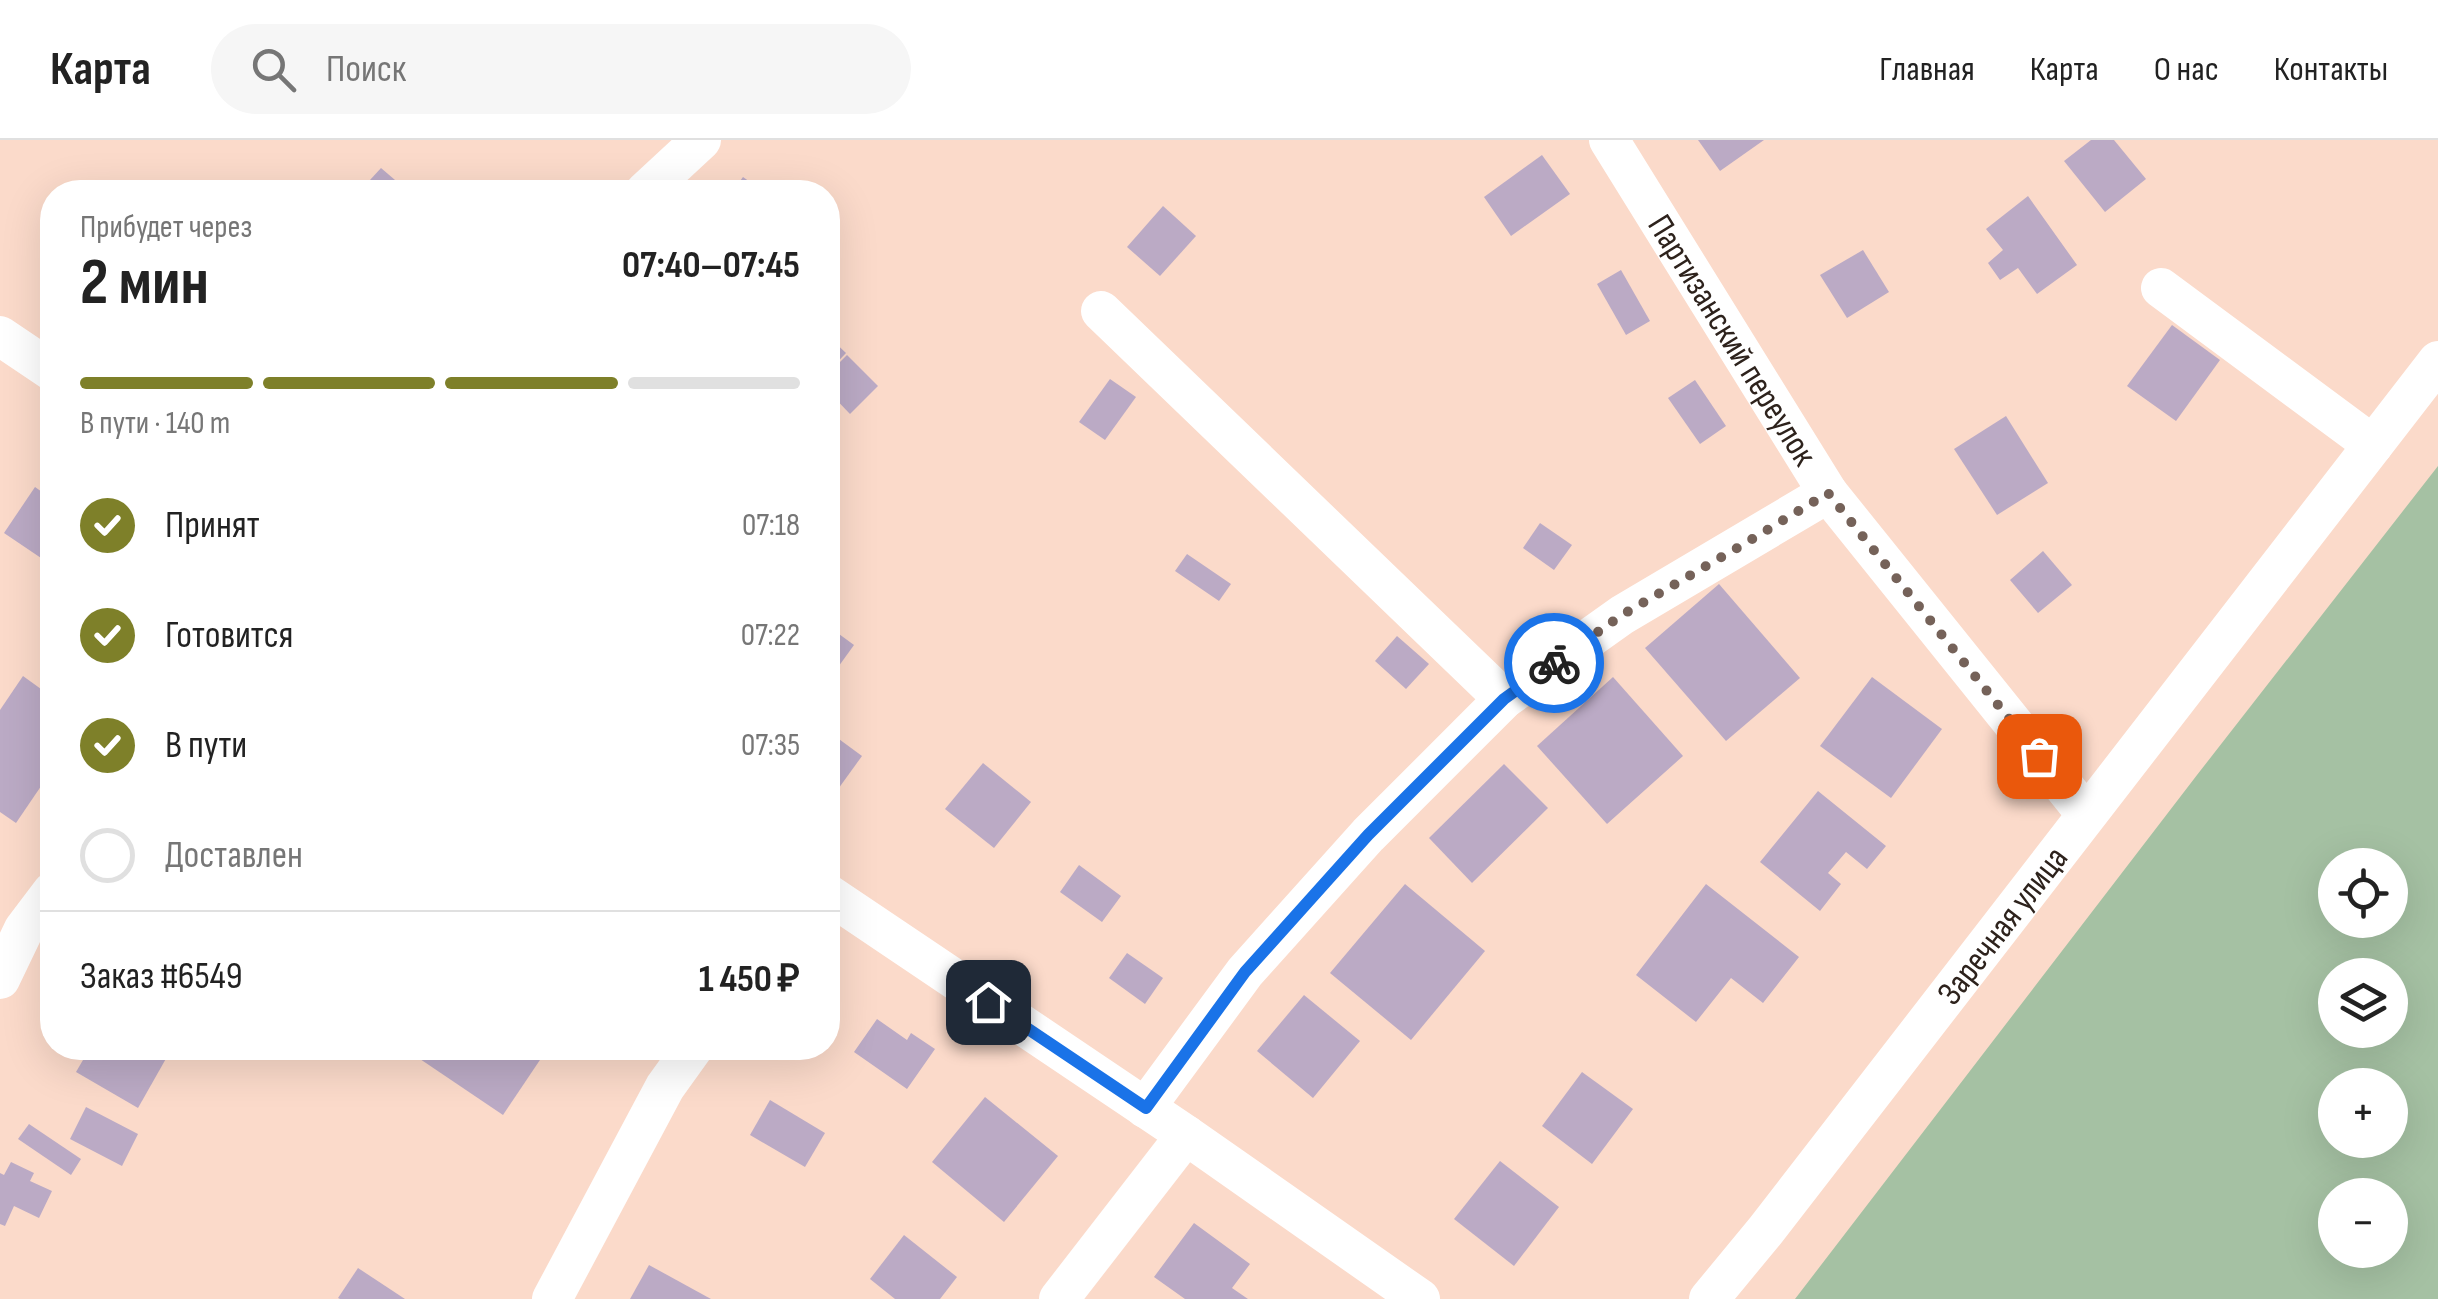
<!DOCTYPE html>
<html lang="ru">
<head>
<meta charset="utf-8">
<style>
  :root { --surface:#fff; --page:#f6f6f6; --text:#222; --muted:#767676; --line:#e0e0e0; --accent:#7e8029 }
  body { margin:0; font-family:"Sofia Sans Condensed",sans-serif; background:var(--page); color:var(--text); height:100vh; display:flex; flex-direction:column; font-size:38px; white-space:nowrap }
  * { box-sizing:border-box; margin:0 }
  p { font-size:32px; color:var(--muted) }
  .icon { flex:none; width:55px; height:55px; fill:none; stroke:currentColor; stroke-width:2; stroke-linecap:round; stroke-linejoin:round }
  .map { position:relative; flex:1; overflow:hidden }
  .drawer { position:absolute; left:40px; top:40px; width:800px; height:880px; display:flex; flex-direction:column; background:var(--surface); border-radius:40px; box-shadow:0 10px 40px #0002 }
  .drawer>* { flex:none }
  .tools { position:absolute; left:2318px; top:708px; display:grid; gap:20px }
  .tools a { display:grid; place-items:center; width:90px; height:90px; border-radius:50%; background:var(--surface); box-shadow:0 10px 40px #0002; font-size:50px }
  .pin { position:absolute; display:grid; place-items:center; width:85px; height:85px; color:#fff; margin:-42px; border-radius:20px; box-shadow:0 5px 15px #0006 }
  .courier { position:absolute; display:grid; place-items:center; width:100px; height:100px; margin:-50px; border:8px solid #1a73e8; border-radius:50%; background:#fff; color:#222; box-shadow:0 2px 12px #0007 }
  .headline em { font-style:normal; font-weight:700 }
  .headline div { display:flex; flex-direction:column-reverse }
  .headline { display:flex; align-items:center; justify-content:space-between; height:170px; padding:0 40px }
  h1 { font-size:65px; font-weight:700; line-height:75px }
  .bar { display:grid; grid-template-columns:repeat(4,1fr); gap:15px 10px; align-content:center; height:120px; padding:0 40px }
  .bar i { height:12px; border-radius:8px; background:var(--line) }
  .bar .active { background:var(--accent) }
  .bar p { grid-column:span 4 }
  .line { display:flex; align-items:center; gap:25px; padding:0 40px; border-top:2px solid var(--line) }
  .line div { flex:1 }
  ol { padding:0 40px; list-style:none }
  li { display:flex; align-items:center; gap:30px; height:110px }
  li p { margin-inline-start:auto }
  li .icon { padding:10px; border-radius:50%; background:var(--accent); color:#fff; stroke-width:4 }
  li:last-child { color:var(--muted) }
  li i { width:55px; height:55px; border:5px solid var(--line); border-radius:50% }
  header { display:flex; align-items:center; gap:60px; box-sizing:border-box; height:140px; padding:0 50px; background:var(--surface); border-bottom:2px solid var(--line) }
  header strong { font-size:48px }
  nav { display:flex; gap:55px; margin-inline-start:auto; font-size:35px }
  .search { width:700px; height:90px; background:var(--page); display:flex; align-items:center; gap:25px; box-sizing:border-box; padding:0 35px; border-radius:55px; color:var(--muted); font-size:38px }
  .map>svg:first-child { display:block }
</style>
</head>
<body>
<header>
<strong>Карта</strong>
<div class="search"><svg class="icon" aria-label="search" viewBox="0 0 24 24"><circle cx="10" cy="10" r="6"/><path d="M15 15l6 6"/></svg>Поиск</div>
<nav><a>Главная</a><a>Карта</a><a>О нас</a><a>Контакты</a></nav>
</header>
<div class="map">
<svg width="2438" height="1159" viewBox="0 0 2438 1159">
  <rect width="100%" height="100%" fill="#fbdaca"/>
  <path fill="#a5c1a3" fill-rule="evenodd" d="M2438,326V1159H1795L2197,635ZM2335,725H2390V780H2335ZM2335,835H2390V890H2335ZM2335,945H2390V1000H2335ZM2335,1055H2390V1110H2335Z"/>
  <g fill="#bbaac5">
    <path d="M1698,0H1764L1720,31Z"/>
    <path d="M2091,0H2114L2146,39L2105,72L2064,21Z"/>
    <path d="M1542,15L1570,54L1511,96L1484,57Z"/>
    <path d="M381,28L409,52H359Z"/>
    <path d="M743,37L764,52H732Z"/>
    <path d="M2028,56L2077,125L2037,154L2018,128L2000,140L1988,123L2003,110L1986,89Z"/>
    <path d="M1163,66L1196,96L1160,136L1127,107Z"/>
    <path d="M1863,110L1889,152L1847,178L1820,135Z"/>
    <path d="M1621,130L1650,181L1626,195L1597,144Z"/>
    <path d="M2172,185L2220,220L2176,281L2127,246Z"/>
    <path d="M828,196L846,213L828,232Z"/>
    <path d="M847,215L878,246L850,274L828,251V234Z"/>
    <path d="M1110,239L1136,257L1105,300L1079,282Z"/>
    <path d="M1695,240L1726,286L1700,304L1668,258Z"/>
    <path d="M2006,276L2048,343L1997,375L1954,309Z"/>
    <path d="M35,347L52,359V410L44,420L4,393Z"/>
    <path d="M1540,383L1572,405L1554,430L1523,408Z"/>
    <path d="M2043,411L2072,445L2038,473L2010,440Z"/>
    <path d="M1187,414L1231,444L1219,461L1175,431Z"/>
    <path d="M1719,444L1800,538L1726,601L1645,508Z"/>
    <path d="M828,486L854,505L828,541Z"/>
    <path d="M1397,496L1429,524L1406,549L1375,521Z"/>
    <path d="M23,536L52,557V630L16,683L0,672V570Z"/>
    <path d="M1613,537L1683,616L1607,684L1537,606Z"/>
    <path d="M1872,537L1942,589L1891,658L1820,606Z"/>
    <path d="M828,591L862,616L828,663Z"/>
    <path d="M983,623L1031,662L994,708L945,669Z"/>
    <path d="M1504,624L1548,668L1472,743L1429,698Z"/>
    <path d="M1818,651L1886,706L1867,729L1846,712L1828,733L1841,744L1820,771L1760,722Z"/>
    <path d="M1079,725L1121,756L1102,782L1060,752Z"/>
    <path d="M1405,744L1485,811L1411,900L1330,833Z"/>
    <path d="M1706,744L1799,817L1763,863L1731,838L1696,882L1636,835Z"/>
    <path d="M1127,813L1163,838L1145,864L1109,838Z"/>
    <path d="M1304,855L1360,901L1313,958L1257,911Z"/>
    <path d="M877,879L907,900L911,893L935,909L907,949L854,912Z"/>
    <path d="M90,908H172L138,968L76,932Z"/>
    <path d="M428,908H548L503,975L420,919Z"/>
    <path d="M1582,932L1633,969L1592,1024L1542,986Z"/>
    <path d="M985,957L1058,1016L1004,1082L932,1022Z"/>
    <path d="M770,960L825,993L805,1027L750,995Z"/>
    <path d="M86,967L138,994L122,1026L70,999Z"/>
    <path d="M29,984L81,1019L71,1035L18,999Z"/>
    <path d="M1500,1021L1559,1067L1514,1126L1454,1079Z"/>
    <path d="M11,1022L34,1033L30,1041L52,1051L39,1078L14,1066L5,1086L0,1084V1033L4,1035Z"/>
    <path d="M1194,1083L1250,1124L1232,1148L1248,1159H1185L1154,1137Z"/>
    <path d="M904,1095L957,1137L940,1159H895L870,1139Z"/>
    <path d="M649,1125L711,1159H630Z"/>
    <path d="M358,1128L405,1159H340L338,1158Z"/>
  </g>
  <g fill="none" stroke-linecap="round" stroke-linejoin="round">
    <g stroke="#fff" stroke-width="40">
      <path id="s1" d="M1609,0L1828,353L2086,674"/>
      <path d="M645,52L701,0"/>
      <path d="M2161,148L2373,305"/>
      <path d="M1101,171L1504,559"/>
      <path d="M0,196L52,231"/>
      <path d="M828,754L1186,995L1420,1159"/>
      <path d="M0,839L24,789L52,752"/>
      <path d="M1145,968L1245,832L1368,695L1504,559L1622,475L1828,353"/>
      <path d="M552,1159L665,947L693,908"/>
      <path d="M1059,1159L1186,995"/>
      <path id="s2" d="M1709,1159L1766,1090L2438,221"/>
    </g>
  </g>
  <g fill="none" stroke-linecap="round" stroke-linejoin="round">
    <path stroke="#756259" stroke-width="10" stroke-dasharray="0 18" d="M1554,523L1622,475L1744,404L1828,353L2039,616"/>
    <path stroke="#1a73e8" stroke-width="12" d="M988,862L1146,968L1245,832L1368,695L1504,559L1554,523"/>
  </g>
  <g text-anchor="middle" stroke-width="8" stroke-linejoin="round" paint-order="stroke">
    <g font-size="35" fill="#2d221c" stroke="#fff">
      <text dy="12" stroke="none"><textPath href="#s1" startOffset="235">Партизанский переулок</textPath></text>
      <text dy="12" stroke="none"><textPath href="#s2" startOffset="475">Заречная улица</textPath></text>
    </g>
  </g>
</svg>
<div class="tools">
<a><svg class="icon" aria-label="locate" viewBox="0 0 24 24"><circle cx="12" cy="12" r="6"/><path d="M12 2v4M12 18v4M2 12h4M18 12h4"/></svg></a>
<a><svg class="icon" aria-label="layers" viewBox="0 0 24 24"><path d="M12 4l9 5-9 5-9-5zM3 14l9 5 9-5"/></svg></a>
<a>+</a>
<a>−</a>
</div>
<div class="pin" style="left:2039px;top:616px;background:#ea580c"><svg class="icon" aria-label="bag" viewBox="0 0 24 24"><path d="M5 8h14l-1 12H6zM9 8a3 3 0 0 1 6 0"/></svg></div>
<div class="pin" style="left:988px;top:862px;background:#1f2937"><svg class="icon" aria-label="home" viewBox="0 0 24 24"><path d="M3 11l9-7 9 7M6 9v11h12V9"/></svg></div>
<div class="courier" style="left:1554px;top:523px"><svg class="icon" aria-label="bike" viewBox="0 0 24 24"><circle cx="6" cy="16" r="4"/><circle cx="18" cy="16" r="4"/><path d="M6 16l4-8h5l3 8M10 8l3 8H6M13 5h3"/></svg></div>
<section class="drawer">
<div class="headline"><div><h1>2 мин</h1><p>Прибудет через</p></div><em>07:40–07:45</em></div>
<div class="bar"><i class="active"></i><i class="active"></i><i class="active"></i><i></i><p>В пути · 140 m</p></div>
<ol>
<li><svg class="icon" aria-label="check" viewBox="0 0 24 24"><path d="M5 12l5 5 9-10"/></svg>Принят<p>07:18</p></li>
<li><svg class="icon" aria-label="check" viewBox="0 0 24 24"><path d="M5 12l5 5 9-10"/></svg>Готовится<p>07:22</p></li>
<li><svg class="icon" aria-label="check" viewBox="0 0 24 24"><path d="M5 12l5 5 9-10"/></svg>В пути<p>07:35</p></li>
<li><i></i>Доставлен</li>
</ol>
<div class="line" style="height:130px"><div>Заказ #6549</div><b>1 450 ₽</b></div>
</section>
</div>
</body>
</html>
